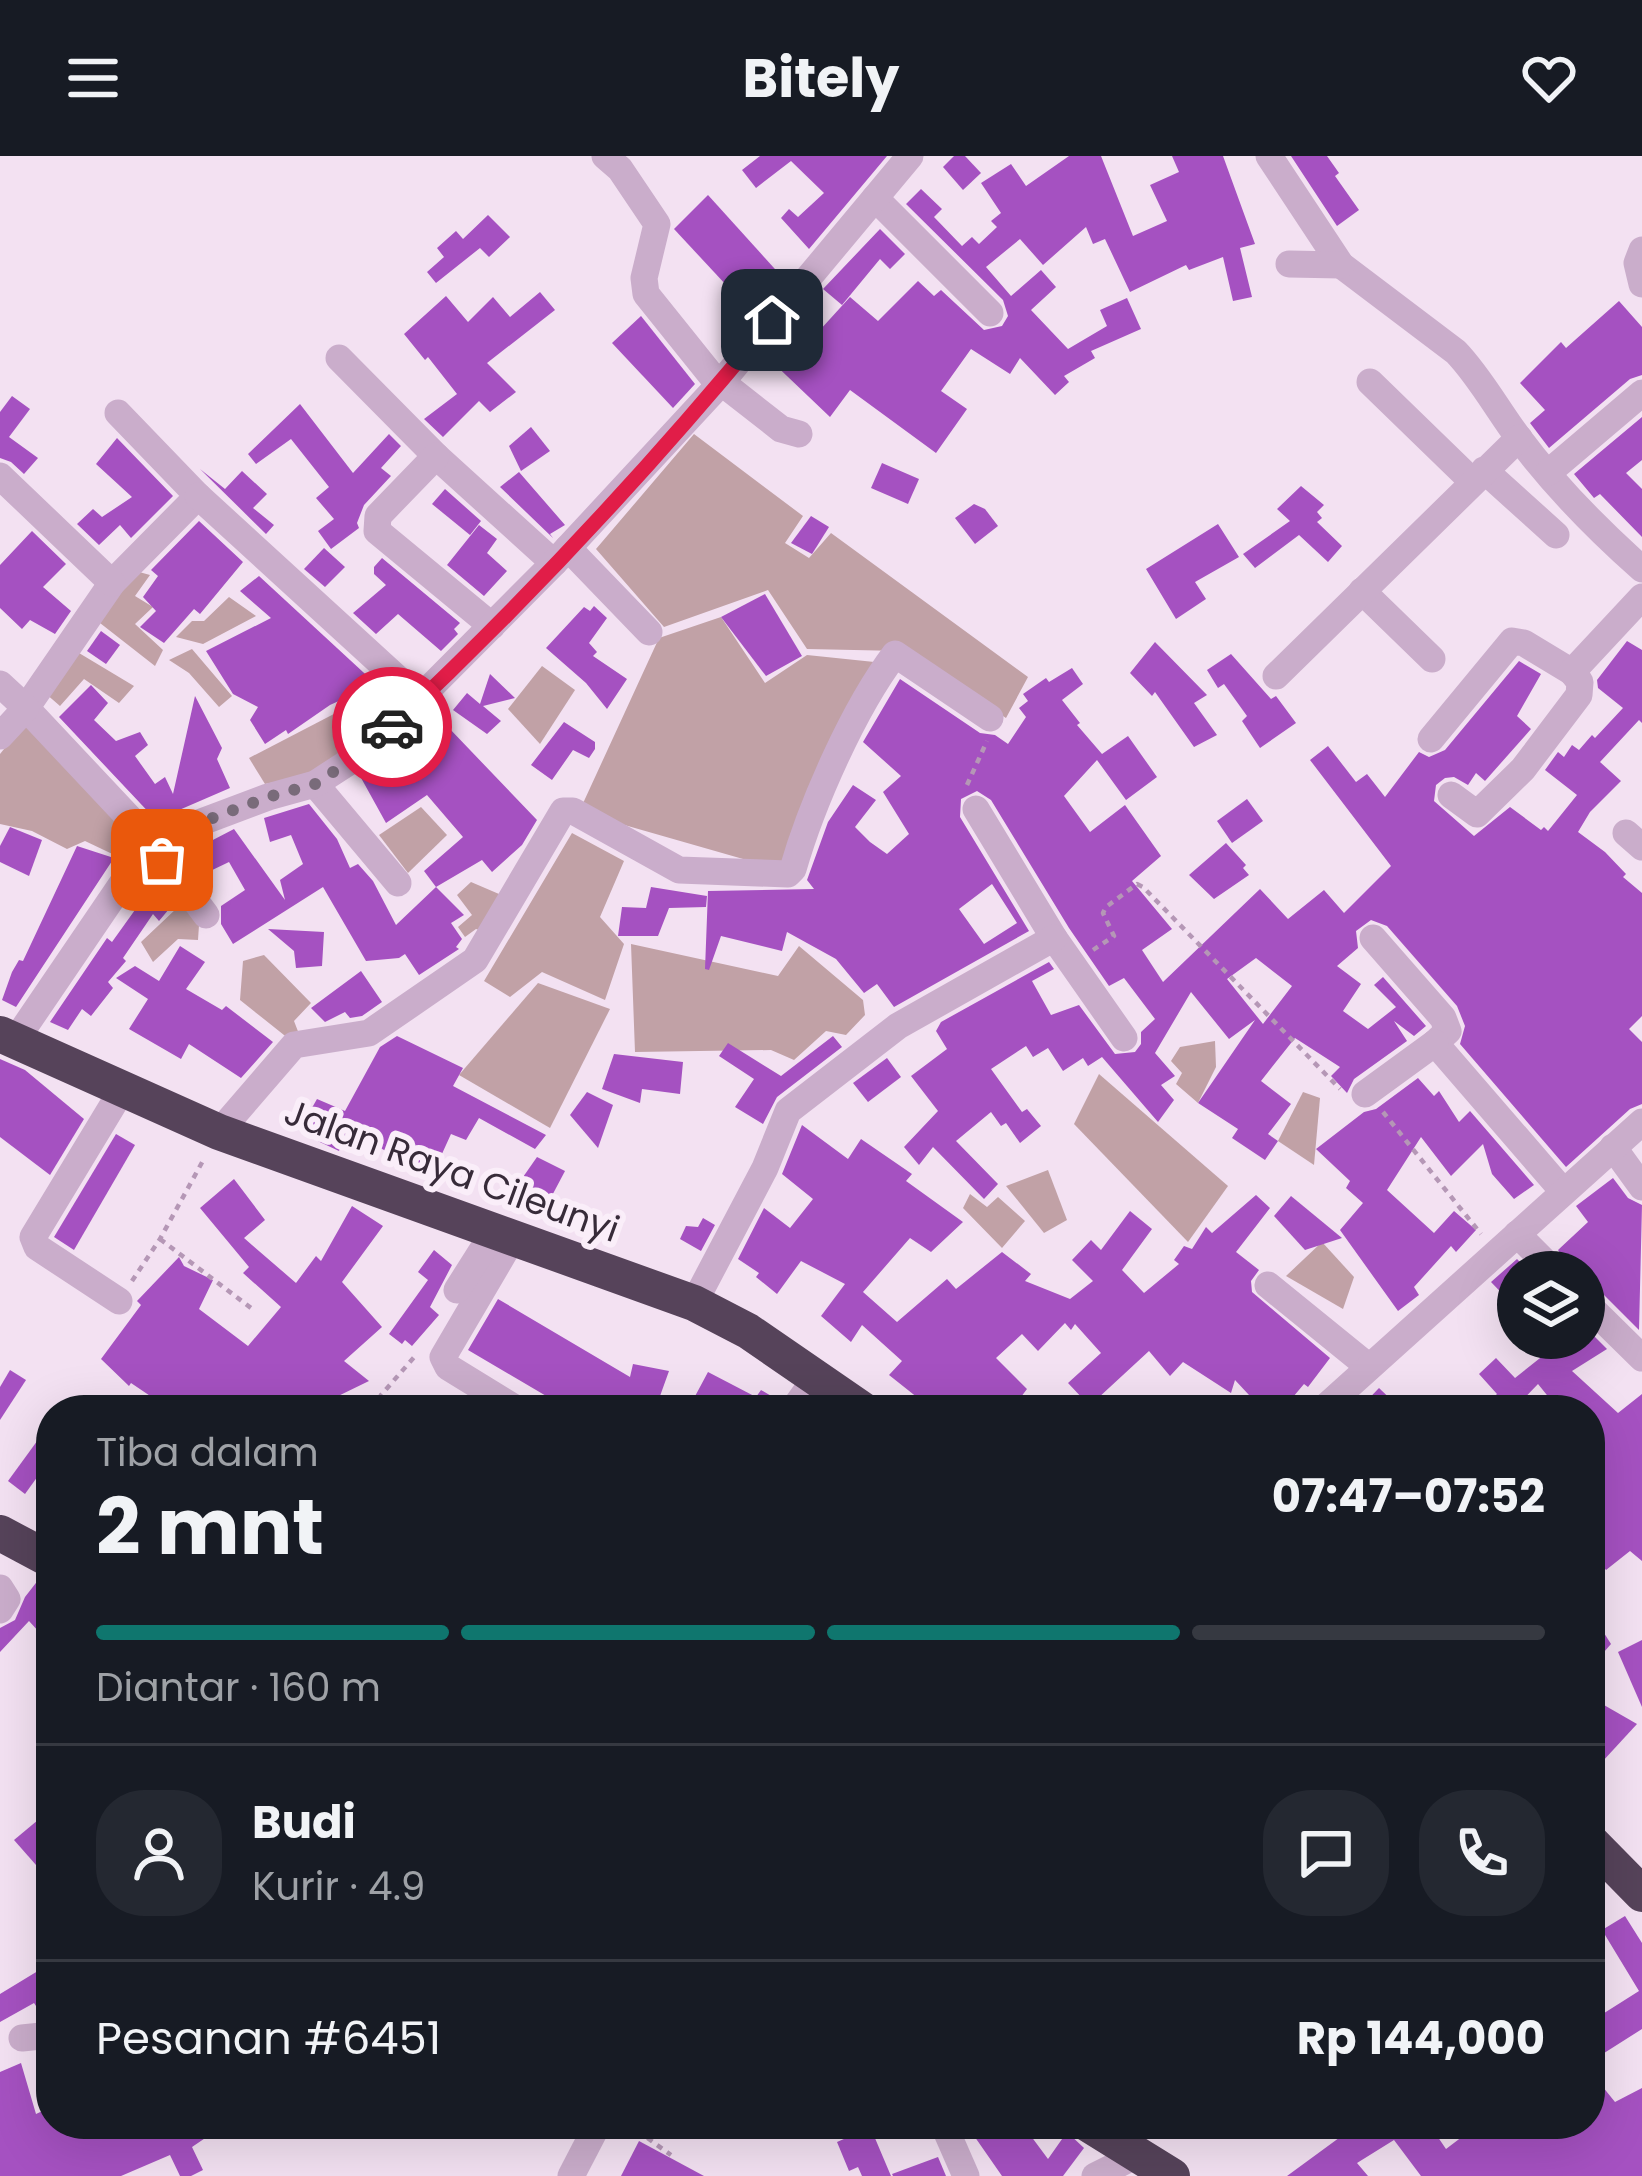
<!DOCTYPE html>
<html lang="id">
<head>
<meta charset="utf-8">
<style>
  :root { --surface:#171b24; --page:#242831; --text:#f1f3f6; --muted:#9ea1a6; --line:#363941; --accent:#0f766e }
  body { margin:0; font-family:Poppins,sans-serif; background:var(--page); color:var(--text); height:100vh; display:flex; flex-direction:column; font-size:45px; white-space:nowrap }
  * { box-sizing:border-box; margin:0 }
  p { font-size:39px; color:var(--muted) }
  .icon { flex:none; width:66px; height:66px; fill:none; stroke:currentColor; stroke-width:2; stroke-linecap:round; stroke-linejoin:round }
  .map { position:relative; flex:1; overflow:hidden }
  .sheet { position:absolute; left:36px; top:1239px; width:1569px; height:744px; display:flex; flex-direction:column; background:var(--surface); border-radius:48px; box-shadow:0 12px 48px #0002 }
  .sheet>* { flex:none }
  .controls { position:absolute; left:1497px; top:1095px; display:grid; gap:24px }
  .controls a { display:grid; place-items:center; width:108px; height:108px; border-radius:50%; background:var(--surface); box-shadow:0 12px 48px #0002; font-size:60px }
  .pin { position:absolute; display:grid; place-items:center; width:102px; height:102px; color:#fff; margin:-51px; border-radius:24px; box-shadow:0 6px 18px #0006 }
  .courier { position:absolute; display:grid; place-items:center; width:120px; height:120px; margin:-60px; border:9px solid #e11d48; border-radius:50%; background:#fff; color:#222; box-shadow:0 3px 15px #0007 }
  .headline em { font-style:normal; font-weight:700 }
  .headline div { display:flex; flex-direction:column-reverse }
  .headline { display:flex; align-items:center; justify-content:space-between; height:204px; padding:0 60px }
  h1 { font-size:78px; font-weight:700; line-height:90px }
  .bar { display:grid; grid-template-columns:repeat(4,1fr); gap:18px 12px; align-content:center; height:144px; padding:0 60px }
  .bar i { height:15px; border-radius:9px; background:var(--line) }
  .bar .current { background:var(--accent) }
  .bar p { grid-column:span 4 }
  .line { display:flex; align-items:center; gap:30px; padding:0 60px; border-top:3px solid var(--line) }
  .line div { flex:1 }
  .round { display:grid; place-items:center; flex:none; width:126px; height:126px; border-radius:48px; background:var(--page) }
  header { display:flex; justify-content:space-between; align-items:center; height:156px; padding:0 60px; background:var(--surface); font-size:54px; font-weight:700 }
  .map>svg:first-child { display:block }
</style>
</head>
<body>
<header><svg class="icon" aria-label="menu" viewBox="0 0 24 24"><path d="M4 6h16M4 12h16M4 18h16"/></svg>Bitely<svg class="icon" aria-label="heart" viewBox="0 0 24 24"><path d="M12 20l-8-8c-3-5 5-10 8-4 3-6 11-1 8 4z"/></svg></header>
<div class="map">
<svg width="1642" height="2020" viewBox="0 0 1642 2020">
  <rect width="100%" height="100%" fill="#f3e1f2"/>
  <g fill="#c1a1a6">
    <path d="M694,278L803,360L785,387L809,402L831,377L1028,521L1006,562L901,495L807,493L768,434L664,471L596,393Z"/>
    <path d="M132,414L150,419L135,440L153,451L135,468L163,494L155,510L100,467Z"/>
    <path d="M229,441L256,460L203,488L176,481L192,465H204Z"/>
    <path d="M721,461L765,527L807,499L884,507L788,716L579,656L659,482Z"/>
    <path d="M192,493L232,540L219,551L189,517L169,504Z"/>
    <path d="M74,494L134,530L119,547L84,523L60,550L45,537Z"/>
    <path d="M542,510L575,534L540,588L508,553Z"/>
    <path d="M380,534L394,551L320,617L265,628L249,602Z"/>
    <path d="M26,566L144,681L125,704L85,685L67,693L32,675L0,668V598Z"/>
    <path d="M421,651L447,679L408,717L379,679Z"/>
    <path d="M572,677L624,705L600,761L624,788L605,844L542,816L510,841L484,825Z"/>
    <path d="M471,726L506,741L489,777L476,773L465,781L458,771L472,759L457,739Z"/>
    <path d="M177,752L200,754L198,784L178,783L153,806L141,786Z"/>
    <path d="M631,788L778,820L799,790L863,844L865,859L846,879L826,875L794,904L771,894L635,896Z"/>
    <path d="M264,799L311,847L294,865L299,878L289,883L240,844L243,805Z"/>
    <path d="M538,827L610,853L550,972L459,919Z"/>
    <path d="M1215,885L1216,911L1198,947L1176,928L1182,917L1171,905L1180,891Z"/>
    <path d="M1099,918L1228,1030L1188,1086L1074,968Z"/>
    <path d="M1303,936L1320,942L1314,1009L1278,985Z"/>
    <path d="M1048,1014L1067,1064L1044,1077L1006,1030Z"/>
    <path d="M970,1038L987,1051L998,1041L1025,1065L1002,1092L963,1052Z"/>
    <path d="M1322,1086L1354,1121L1343,1153L1286,1120Z"/>
  </g>
  <g fill="#a551c1" fill-rule="evenodd">
    <path d="M760,0H887L809,93L781,62L789,53L798,61L824,37L791,5L756,32L742,14Z"/>
    <path d="M954,0H965L981,17L963,34L943,11Z"/>
    <path d="M1069,0H1101L1133,80L1167,65L1150,29L1179,16L1172,0H1223L1255,88L1240,92L1252,141L1233,145L1223,101L1189,114L1186,109L1130,136L1105,83L1093,88L1086,71L1043,109L1020,83L986,111L1011,140L1041,114L1056,131L1031,154L1068,193L1107,170L1100,154L1127,142L1141,173L1091,195L1095,202L1064,220L1069,226L1055,239L1020,202L1010,218L971,193L941,235L967,253L936,297L850,234L830,261L766,200L784,182L799,197L850,141L878,165L918,125L934,140L941,134L984,174L1002,170L1008,160L1003,144L906,48L921,33L942,53L934,61L962,90L972,81L979,88L997,71L991,65L1001,57L981,27L1011,8L1026,30Z"/>
    <path d="M1291,0H1327L1339,17L1335,20L1359,54L1337,70Z"/>
    <path d="M708,39L784,123L754,159L674,73Z"/>
    <path d="M488,59L510,81L489,101L480,92L436,127L427,116L444,101L437,92L456,75L463,83Z"/>
    <path d="M880,73L905,98L890,113L880,103L842,149L823,133Z"/>
    <path d="M540,136L555,154L487,207L516,236L490,256L479,245L443,281L424,263L457,238L428,201L425,204L404,178L446,140L468,166L493,141L510,161Z"/>
    <path d="M1619,145L1642,171V219L1630,223L1549,292L1530,267L1545,254L1520,227L1561,186L1566,192Z"/>
    <path d="M641,160L695,228L673,252L612,187Z"/>
    <path d="M12,240L30,253L9,281L38,302L24,318L11,306L0,302V256Z"/>
    <path d="M300,248L353,317L389,278L401,290L381,312L391,320L364,349L357,367L359,372L331,393L318,375L334,363L316,342L329,331L291,283L256,308L248,298Z"/>
    <path d="M1642,261V304L1626,317L1642,333V381L1600,338L1594,342L1574,318Z"/>
    <path d="M531,271L550,295L521,315L509,290Z"/>
    <path d="M117,282L173,340L131,382L120,369L99,389L77,368L93,353L102,361L132,341L96,308Z"/>
    <path d="M882,307L919,323L908,348L871,332Z"/>
    <path d="M200,313L225,333L242,315L267,338L253,352L274,369L266,378Z"/>
    <path d="M519,316L565,369L550,378L553,382L500,331Z"/>
    <path d="M1301,330L1324,349L1317,356L1322,362L1317,366L1342,390L1328,406L1299,379L1255,412L1243,398L1290,365L1277,353Z"/>
    <path d="M445,333L481,365L470,379L432,348Z"/>
    <path d="M974,348L985,353L998,370L975,388L955,362Z"/>
    <path d="M811,360L829,371L812,398L791,387Z"/>
    <path d="M199,365L243,406L200,458L194,453L164,487L140,471L156,455L143,441L158,420L151,414Z"/>
    <path d="M1218,368L1239,401L1195,426L1206,443L1176,463L1146,413Z"/>
    <path d="M479,369L497,383L487,397L507,415L484,440L447,409Z"/>
    <path d="M32,375L66,408L43,431L71,455L55,478L30,464L22,473L0,452V409Z"/>
    <path d="M324,392L345,411L325,431L304,413Z"/>
    <path d="M382,402L460,467L454,473L458,478L441,495L398,458L376,478L353,457L386,429L374,418V411Z"/>
    <path d="M259,420L376,528L330,549L288,578L286,574L265,588L250,564L258,551L233,538L206,495L271,462L240,435Z"/>
    <path d="M765,438L802,500L766,520L721,461Z"/>
    <path d="M594,450L607,462L589,487L597,496L593,500L627,523L607,553L586,527L546,492L584,451L590,455Z"/>
    <path d="M101,475L120,489L106,508L87,495Z"/>
    <path d="M1627,485L1642,494V567L1639,564L1600,606L1621,625L1590,656L1578,676L1605,696L1626,718L1623,721L1642,737V860L1629,873L1642,886V948L1630,953L1566,1011L1460,888L1465,870L1457,850L1387,770L1371,764L1356,775L1358,792L1337,810L1361,828L1343,855L1368,873L1396,851L1374,829L1383,821L1426,870L1414,880L1394,865L1407,885L1354,923L1347,937L1331,920L1340,911L1295,882L1261,925L1291,948L1268,978L1278,985L1265,1004L1232,982L1238,973L1198,947L1255,864L1229,883L1191,836L1155,897L1175,920L1161,929L1174,944L1158,966L1102,901L1088,910L1083,902L1063,915L1048,892L1033,901L1026,890L991,913L1022,956L1027,953L1041,970L1020,987L1006,967L1001,970L991,956L956,985L998,1028L984,1043L933,991L919,1009L904,991L938,955L911,920L947,893L936,875L941,866L1049,806L1054,813L1032,825L1051,859L1079,849L1115,898L1135,896L1141,888V876L1155,863L1124,822L1109,830L1069,772L991,644L977,635L961,643L960,661L1029,775L894,851L877,828L864,837L836,803L787,776L782,795L721,780L709,814L705,813L708,735L814,733L807,724L828,666L853,629L876,644L855,671L870,686L887,698L909,678L883,636L901,620L863,586L900,523L980,577L995,579L1008,588L1026,561L1019,552L1028,545L1023,538L1046,522L1049,526L1072,512L1083,528L1062,544L1080,567L1077,569L1102,598L1128,580L1157,621L1126,644L1097,604L1064,640L1090,676L1125,649L1161,700L1132,725L1172,773L1142,794L1163,826L1260,733L1288,763L1324,734L1344,757L1391,710L1310,604L1328,590L1356,626L1367,618L1385,641L1419,596L1429,601L1445,594L1519,505L1541,518L1517,560L1531,573L1485,625L1476,617L1468,629L1454,621L1445,622L1436,629L1434,645L1474,680L1510,651L1541,674L1544,671L1548,675L1577,639L1545,614L1558,596L1564,601L1572,589L1579,594L1592,579L1595,582L1623,552L1598,532L1597,524ZM992,728L1017,767L984,788L959,753ZM1256,802L1292,830L1263,868L1227,823Z"/>
    <path d="M1155,486L1207,539L1194,547L1217,579L1194,591L1155,536L1152,540L1130,517Z"/>
    <path d="M1231,498L1271,543L1276,540L1296,567L1260,592L1242,565L1247,560L1224,528L1218,532L1207,514Z"/>
    <path d="M490,518L515,542L483,550L501,565L487,578L453,554L467,537L480,548Z"/>
    <path d="M91,529L108,547L94,564L116,585L140,576L148,589L135,600L155,628L165,621L173,638L195,540L222,592L217,603L230,632L156,664L59,561Z"/>
    <path d="M564,566L595,586V593L589,602L573,594L552,624L531,609Z"/>
    <path d="M448,571L537,664L522,689L492,716L482,704L436,731L424,715L463,681L427,639L386,667L360,620L388,599L398,614Z"/>
    <path d="M1247,643L1263,665L1232,687L1217,665Z"/>
    <path d="M309,648L337,683L350,712L358,708L373,725L396,769L436,731L464,759L451,767L462,783L456,791L459,793L419,819L405,798L399,802L366,805L323,731L233,788L221,768V750L245,734L229,706L206,717L198,710L195,714L180,693L207,683L209,686L234,673L285,744L280,724L303,708L291,679L270,686L264,662Z"/>
    <path d="M10,671L42,684L29,720L0,706V690Z"/>
    <path d="M1226,687L1246,709L1243,712L1249,719L1214,743L1189,719Z"/>
    <path d="M77,690L114,702L16,851L2,844L12,816L19,804L23,805Z"/>
    <path d="M152,716L174,747L159,765L153,758L123,802L126,805L108,826L113,832L91,860L82,853L68,874L50,866L107,782L112,786L150,733L144,727Z"/>
    <path d="M651,731L707,740L706,751L669,752L658,780H618L622,751L646,752Z"/>
    <path d="M268,773L324,776L322,810L296,812L294,795Z"/>
    <path d="M180,790L205,806L186,833L222,854L226,850L273,886L241,922L189,888L181,903L129,873L148,843L116,822L135,810L159,825Z"/>
    <path d="M361,815L382,846L362,860L350,862L345,856L325,866L311,852Z"/>
    <path d="M397,880L463,912L453,930L546,979L535,993L479,962L466,984L451,978L431,1022L347,972L339,995L307,980L309,976L301,971L317,943L345,955L380,891Z"/>
    <path d="M833,880L842,891L777,941L763,968L735,951L754,923L719,900L728,887L781,920Z"/>
    <path d="M614,898L683,906L680,938L642,933L640,947L602,933Z"/>
    <path d="M887,902L901,921L868,946L853,927Z"/>
    <path d="M0,903L25,914L84,963L50,1019L0,981Z"/>
    <path d="M1418,922L1434,940L1439,935L1459,966L1470,955L1534,1029L1514,1043L1492,1018L1483,988L1451,1020L1421,981L1387,1034L1434,1077L1454,1055L1476,1074L1456,1096L1451,1090L1414,1131L1419,1139L1398,1155L1340,1074L1363,1047L1346,1032L1350,1025L1316,993L1364,956L1376,953Z"/>
    <path d="M587,936L613,949L598,992L570,959Z"/>
    <path d="M802,969L848,1003L861,983L912,1018L906,1025L963,1066L931,1096L910,1082L863,1136L897,1166L947,1123L956,1133L1002,1096L1031,1118L1025,1125L1070,1143L1093,1125L1072,1104L1091,1084L1101,1094L1130,1055L1152,1073L1122,1114L1144,1137L1179,1108L1174,1104L1184,1090L1192,1093L1206,1071L1212,1077L1256,1039L1270,1052L1236,1096L1259,1114L1251,1125L1252,1136L1330,1202L1308,1231L1304,1228L1282,1254H1263L1235,1224L1231,1237L1183,1206L1170,1220L1149,1195L1097,1243L1094,1239L1085,1245L1068,1227L1101,1197L1075,1168L1071,1174L1065,1167L1038,1195L1022,1178L996,1202L1027,1233L1011,1254H907L918,1242L889,1219L902,1205L862,1169L851,1186L821,1160L845,1128L801,1105L777,1138L756,1121L759,1117L738,1103L764,1052L790,1072L813,1043L782,1018Z"/>
    <path d="M116,978L135,989L74,1094L54,1081Z"/>
    <path d="M537,1001L565,1015L546,1051L514,1034Z"/>
    <path d="M1613,1022L1628,1042L1642,1049L1639,1174L1597,1132L1584,1127V1116H1573L1558,1094L1588,1066L1576,1050Z"/>
    <path d="M234,1023L265,1064L244,1082L296,1127L316,1100L321,1105L352,1050L383,1070L342,1126L382,1171L344,1205L369,1225L332,1243L347,1254H171L131,1227L129,1230L101,1203L141,1149L137,1145L179,1101L184,1110L213,1124L199,1153L248,1190L281,1151L243,1117L249,1111L200,1052Z"/>
    <path d="M1291,1040L1342,1082L1305,1094L1274,1060Z"/>
    <path d="M703,1062L715,1069L701,1095L680,1083L686,1070L698,1071Z"/>
    <path d="M434,1094L452,1109L430,1151L439,1159L412,1190L405,1184L402,1188L389,1178L428,1124L418,1116Z"/>
    <path d="M1517,1103L1530,1116H1518V1154L1491,1126Z"/>
    <path d="M498,1143L630,1221L633,1208L669,1215L655,1254H570L468,1194Z"/>
    <path d="M1584,1170L1607,1193L1572,1215L1618,1257L1642,1238V1405L1630,1395L1606,1414L1590,1395V1254H1559L1538,1228L1513,1254H1480L1497,1238L1479,1218L1496,1202L1515,1222L1554,1191L1545,1182H1584Z"/>
    <path d="M10,1214L26,1224L0,1264V1231Z"/>
    <path d="M708,1216L756,1241L761,1234L778,1244L775,1254H710L693,1244Z"/>
    <path d="M1379,1232L1402,1254H1358Z"/>
    <path d="M51,1266V1302L25,1338L8,1325Z"/>
    <path d="M39,1423L51,1426V1489L29,1465L0,1496V1472L15,1464L25,1441Z"/>
    <path d="M1590,1455L1611,1488L1590,1512Z"/>
    <path d="M1642,1484V1551L1618,1496Z"/>
    <path d="M1590,1541L1637,1568L1590,1619Z"/>
    <path d="M38,1664L51,1679V1726L14,1684Z"/>
    <path d="M1625,1760L1642,1787V1873L1590,1906V1866L1639,1835L1602,1774Z"/>
    <path d="M51,1807V1861L44,1862L34,1847L0,1866V1838Z"/>
    <path d="M21,1907L36,1958L51,1951V1968H226L192,1991L203,2014L191,2020H180L170,1999L121,2020H0V1916Z"/>
    <path d="M1590,1915L1615,1946L1642,1932V2020H1421L1394,1984L1357,2007L1368,2020H1287L1358,1968H1429L1446,1993L1479,1968H1590Z"/>
    <path d="M843,1968H869L891,2020H862L858,2011L849,2015L837,1986L853,1979Z"/>
    <path d="M981,1968H1022L1048,2003L1067,1976L1084,1992L1063,2020H1002L970,1974Z"/>
    <path d="M639,1985L704,2020H621Z"/>
    <path d="M938,2001L946,2020H893L892,2018Z"/>
  </g>
  <g fill="none" stroke-linecap="round" stroke-linejoin="round">
    <g stroke="#b597b6" stroke-width="4.5" stroke-dasharray="6 6" stroke-linecap="butt">
      <path d="M967,629L987,585"/>
      <path d="M1093,794L1114,780L1103,757L1106,751L1137,728L1143,731L1340,933"/>
      <path d="M1383,956L1481,1078"/>
      <path d="M160,1083L251,1152"/>
      <path d="M132,1125L160,1083L205,1001"/>
      <path d="M374,1254L381,1239L417,1198"/>
      <path d="M628,1968L671,1999"/>
    </g>
    <g stroke="#caadcb" stroke-width="27">
      <path d="M605,0L620,13L657,68L644,122L646,138L719,229"/>
      <path d="M1269,0L1341,109L1456,196C1480,221 1497,253 1518,281C1553,328 1598,374 1642,413"/>
      <path d="M875,42L990,157"/>
      <path d="M1642,94L1637,107L1642,128"/>
      <path d="M1289,108L1341,109"/>
      <path d="M339,202L436,300L554,407"/>
      <path d="M721,226L781,273L799,278"/>
      <path d="M1370,226L1472,325"/>
      <path d="M118,257L198,340L112,427L26,552L151,685L206,759"/>
      <path d="M436,300L378,360L377,375L492,470"/>
      <path d="M1484,314L1556,379"/>
      <path d="M1549,316L1642,237"/>
      <path d="M0,320L112,427"/>
      <path d="M198,340L421,544"/>
      <path d="M568,392L649,476"/>
      <path d="M1362,435L1432,503"/>
      <path d="M1276,520L1519,282"/>
      <path d="M0,528L26,552L0,580"/>
      <path d="M1431,583L1512,485L1524,487L1572,516"/>
      <path d="M315,628L398,727"/>
      <path d="M1451,639L1477,658L1523,613L1579,539L1580,526L1572,516L1642,441"/>
      <path d="M976,653L1054,782L1124,882"/>
      <path d="M1626,677L1642,691"/>
      <path d="M1373,782L1443,862L1448,875L1435,887L1562,1034"/>
      <path d="M15,885L151,685L268,641L315,628L369,593L554,407L719,229L910,0"/>
      <path d="M1365,938L1435,887"/>
      <path d="M219,976L294,889L369,877L475,804L563,655H573L679,714L788,718L793,713C812,647 854,552 895,498L990,562"/>
      <path d="M1613,991L1642,1031"/>
      <path d="M1517,1078L1555,1116"/>
      <path d="M514,1080L443,1201L448,1211L518,1254"/>
      <path d="M1268,1129L1369,1211"/>
      <path d="M457,1134L495,1074"/>
      <path d="M119,1145L37,1091L33,1081L122,934"/>
      <path d="M1584,1145L1642,1202"/>
      <path d="M694,1147L765,1012L788,955L898,870L1054,782"/>
      <path d="M793,1254L816,1222"/>
      <path d="M1322,1254L1642,966"/>
      <path d="M0,1432L7,1443L0,1454"/>
      <path d="M22,1882L51,1879"/>
      <path d="M945,1972L966,2020"/>
      <path d="M571,2020L598,1968"/>
      <path d="M1095,2020L1137,1999"/>
    </g>
    <g stroke="#56435a" stroke-width="36">
      <path d="M0,878L219,976L694,1147L748,1175L863,1254"/>
      <path d="M0,1377L51,1404"/>
      <path d="M1590,1685L1642,1738"/>
      <path d="M1088,1968L1172,2020"/>
    </g>
  </g>
  <g fill="none" stroke-linecap="round" stroke-linejoin="round">
    <path stroke="#796b7a" stroke-width="12" stroke-dasharray="0 21.6" d="M162,704L152,685L268,641L315,628L368,593L392,571"/>
    <path stroke="#e11d48" stroke-width="15" d="M392,571C524,447 657,304 772,164"/>
  </g>
  <g text-anchor="middle" stroke-width="12" stroke-linejoin="round" paint-order="stroke">
    <g font-size="36" fill="#372b39" stroke="#faeef9">
      <text transform="translate(452 1014) rotate(20)" y="13">Jalan Raya Cileunyi</text>
    </g>
  </g>
</svg>
<div class="controls">
<a><svg class="icon" aria-label="layers" viewBox="0 0 24 24"><path d="M12 4l9 5-9 5-9-5zM3 14l9 5 9-5"/></svg></a>
</div>
<div class="pin" style="left:162px;top:704px;background:#ea580c"><svg class="icon" aria-label="bag" viewBox="0 0 24 24"><path d="M5 8h14l-1 12H6zM9 8a3 3 0 0 1 6 0"/></svg></div>
<div class="pin" style="left:772px;top:164px;background:#1f2937"><svg class="icon" aria-label="home" viewBox="0 0 24 24"><path d="M3 11l9-7 9 7M6 9v11h12V9"/></svg></div>
<div class="courier" style="left:392px;top:571px"><svg class="icon" aria-label="car" viewBox="0 0 24 24"><path d="M5 17H2v-5l4-1 3-4h7l3 4 3 1v5h-3M9 17h6M6 11h13"/><circle cx="7" cy="17" r="2"/><circle cx="17" cy="17" r="2"/></svg></div>
<section class="sheet">
<div class="headline"><div><h1>2 mnt</h1><p>Tiba dalam</p></div><em>07:47–07:52</em></div>
<div class="bar"><i class="current"></i><i class="current"></i><i class="current"></i><i></i><p>Diantar · 160 m</p></div>
<div class="line" style="height:216px"><a class="round"><svg class="icon" aria-label="person" viewBox="0 0 24 24"><circle cx="12" cy="8" r="4"/><path d="M4 21q1-7 8-7t8 7"/></svg></a><div><b>Budi</b><p>Kurir · 4.9</p></div><a class="round"><svg class="icon" aria-label="chat" viewBox="0 0 24 24"><path d="M4 5h16v11H9l-5 4z"/></svg></a><a class="round"><svg class="icon" aria-label="phone" viewBox="0 0 24 24"><path d="M5 4h4l2 5-3 2q2 4 5 5l2-3 5 2v4C11 20 4 13 5 4z"/></svg></a></div>
<div class="line" style="height:156px"><div>Pesanan #6451</div><b>Rp 144,000</b></div>
</section>
</div>
</body>
</html>
